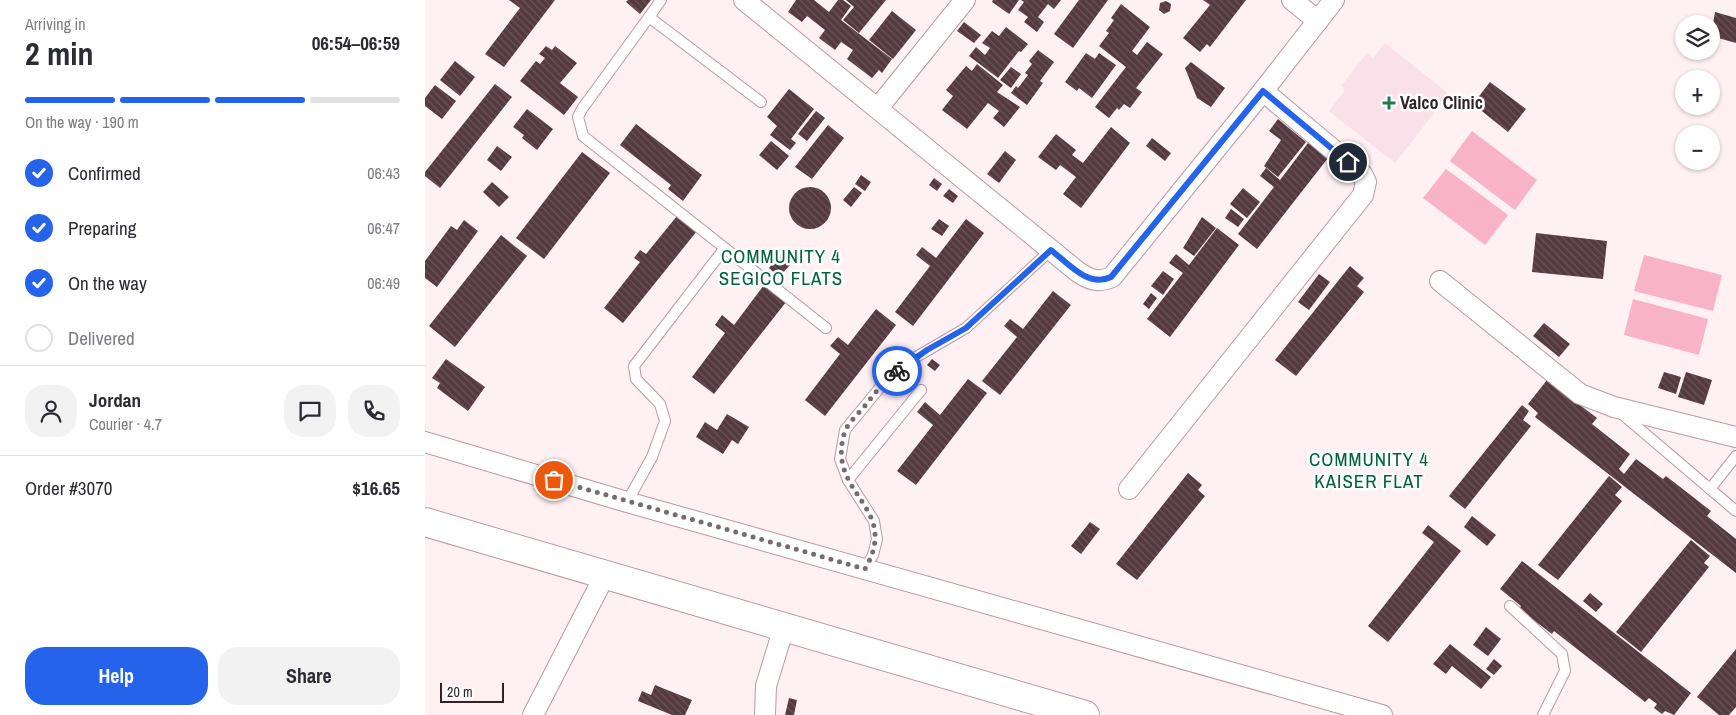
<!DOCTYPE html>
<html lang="en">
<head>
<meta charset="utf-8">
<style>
  :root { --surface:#fff; --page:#f2f2f3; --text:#2b2b33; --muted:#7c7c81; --line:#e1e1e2; --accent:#2563eb }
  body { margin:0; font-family:"Archivo Narrow",sans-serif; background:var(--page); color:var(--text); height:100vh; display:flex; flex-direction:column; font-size:19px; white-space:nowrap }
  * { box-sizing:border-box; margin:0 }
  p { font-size:16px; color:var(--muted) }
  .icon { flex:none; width:28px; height:28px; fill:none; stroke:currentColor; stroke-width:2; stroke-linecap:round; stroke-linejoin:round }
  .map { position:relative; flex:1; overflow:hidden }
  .sheet { display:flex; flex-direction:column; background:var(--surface); width:425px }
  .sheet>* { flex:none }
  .controls { position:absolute; left:1250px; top:15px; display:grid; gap:10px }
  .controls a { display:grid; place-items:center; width:45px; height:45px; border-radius:50%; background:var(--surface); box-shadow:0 1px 4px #0004; font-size:25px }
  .scale { position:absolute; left:15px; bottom:12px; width:64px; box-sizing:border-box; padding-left:5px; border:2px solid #302327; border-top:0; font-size:14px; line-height:18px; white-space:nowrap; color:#302327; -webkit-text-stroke:4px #fff; paint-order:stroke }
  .pin { position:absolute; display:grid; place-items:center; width:42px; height:42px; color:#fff; margin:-21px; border:2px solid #fff; border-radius:50%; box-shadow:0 1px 5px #0007 }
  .courier { position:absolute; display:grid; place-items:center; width:50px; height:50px; margin:-25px; border:4px solid #2563eb; border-radius:50%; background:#fff; color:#222; box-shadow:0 1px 6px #0007 }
  .overview em { font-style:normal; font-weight:700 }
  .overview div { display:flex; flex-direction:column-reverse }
  .overview { display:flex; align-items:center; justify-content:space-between; height:85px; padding:0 25px }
  h1 { font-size:32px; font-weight:700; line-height:38px }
  .bar { display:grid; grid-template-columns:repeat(4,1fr); gap:8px 5px; align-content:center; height:60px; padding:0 25px }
  .bar i { height:6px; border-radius:4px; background:var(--line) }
  .bar .selected { background:var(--accent) }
  .bar p { grid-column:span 4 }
  .line { display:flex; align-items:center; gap:12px; padding:0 25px; border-top:1px solid var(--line) }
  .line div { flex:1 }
  .round { display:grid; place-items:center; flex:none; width:52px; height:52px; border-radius:20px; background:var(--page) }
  ol { padding:0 25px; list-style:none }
  li { display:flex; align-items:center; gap:15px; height:55px }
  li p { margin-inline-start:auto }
  li .icon { padding:5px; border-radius:50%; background:var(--accent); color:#fff; stroke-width:4 }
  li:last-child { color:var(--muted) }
  li i { width:28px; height:28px; border:2px solid var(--line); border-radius:50% }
  .cta { display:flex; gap:10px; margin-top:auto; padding:10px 25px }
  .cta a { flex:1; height:58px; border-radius:20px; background:var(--accent); color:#fff; font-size:20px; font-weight:700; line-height:58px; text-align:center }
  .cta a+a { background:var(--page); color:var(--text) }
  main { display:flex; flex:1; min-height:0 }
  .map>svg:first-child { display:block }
</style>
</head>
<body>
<main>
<section class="sheet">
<div class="overview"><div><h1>2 min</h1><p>Arriving in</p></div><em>06:54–06:59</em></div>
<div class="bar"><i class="selected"></i><i class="selected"></i><i class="selected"></i><i></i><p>On the way · 190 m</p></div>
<ol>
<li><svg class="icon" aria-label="check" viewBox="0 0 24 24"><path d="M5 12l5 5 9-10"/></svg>Confirmed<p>06:43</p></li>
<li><svg class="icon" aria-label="check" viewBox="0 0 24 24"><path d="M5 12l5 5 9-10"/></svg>Preparing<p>06:47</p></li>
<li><svg class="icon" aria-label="check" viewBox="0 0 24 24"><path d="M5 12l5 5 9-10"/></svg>On the way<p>06:49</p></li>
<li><i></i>Delivered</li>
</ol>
<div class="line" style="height:90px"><a class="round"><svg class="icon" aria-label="person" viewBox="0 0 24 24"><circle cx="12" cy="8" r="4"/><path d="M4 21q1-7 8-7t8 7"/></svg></a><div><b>Jordan</b><p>Courier · 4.7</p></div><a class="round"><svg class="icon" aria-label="chat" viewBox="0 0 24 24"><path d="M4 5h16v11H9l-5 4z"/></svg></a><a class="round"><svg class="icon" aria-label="phone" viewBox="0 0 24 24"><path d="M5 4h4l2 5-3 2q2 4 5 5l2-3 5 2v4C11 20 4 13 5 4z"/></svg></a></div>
<div class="line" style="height:65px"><div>Order #3070</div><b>$16.65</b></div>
<div class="cta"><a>Help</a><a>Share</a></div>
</section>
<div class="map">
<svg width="1311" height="715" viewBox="0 0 1311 715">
  <defs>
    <pattern id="building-back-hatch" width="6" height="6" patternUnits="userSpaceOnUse" patternTransform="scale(1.25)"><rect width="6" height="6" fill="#543941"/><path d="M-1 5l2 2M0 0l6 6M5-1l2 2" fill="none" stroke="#6a535a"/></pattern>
  </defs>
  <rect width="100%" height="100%" fill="#fff0f4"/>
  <path fill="#fae0e8" d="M960,43L1024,94L970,163L904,111L920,90L916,86L942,53L948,58Z"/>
  <g fill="#f9b3c9">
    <path d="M1047,131L1112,180L1090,210L1025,161Z"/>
    <path d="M1021,169L1083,215L1060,245L998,198Z"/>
    <path d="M1219,255L1297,275L1288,311L1209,291Z"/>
    <path d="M1208,299L1283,319L1274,355L1199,335Z"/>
  </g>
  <g fill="url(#building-back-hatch)">
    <path d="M84,0H130L79,67L60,54L95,8Z"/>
    <path d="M203,0H226L215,14L201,2Z"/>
    <path d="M371,0H389L404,12L413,0H418L426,6L416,20L467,59L457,73L454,70L447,78L422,59L428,50L416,42L410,50L394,38L400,30L382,16L377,22L363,12Z"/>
    <path d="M421,0H461L434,33L418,20L429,7Z"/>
    <path d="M568,0H594L584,14L567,2Z"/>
    <path d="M596,0H636L629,9L623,4L613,17L619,22L612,32L599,22L603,17L593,10L599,2Z"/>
    <path d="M654,0H683L648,48L629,34Z"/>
    <path d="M778,0H821L785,47L782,44L775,52L758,38L785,5Z"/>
    <path d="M741,1L746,4L745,11L739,14L734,10L735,3Z"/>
    <path d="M696,4L725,27L707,51L712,55L722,42L738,54L711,88L717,92L705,108L699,104L694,110L692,108L684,118L670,107L701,67L674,46L684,33L681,31L689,20L686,18Z"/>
    <path d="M467,11L491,30L468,59L444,40Z"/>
    <path d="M1290,12L1311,18V43L1286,36Z"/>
    <path d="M539,22L556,35L549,43L532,31Z"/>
    <path d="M581,27L603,44L596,52L594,51L573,78L544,56L551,47L560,55L565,48L557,43L567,31L574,36Z"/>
    <path d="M121,46L127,50L130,46L152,63L135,83L153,97L139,115L95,81L111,61L115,64L120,58L114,54Z"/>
    <path d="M613,50L629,62L615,81L618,83L602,105L586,93L591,86L593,88L603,75L600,73L607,64L604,61Z"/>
    <path d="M661,53L670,59L674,53L691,65L667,98L654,88L652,91L640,82Z"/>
    <path d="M30,61L50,77L35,96L15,80Z"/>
    <path d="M766,62L800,88L786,107L772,98L760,68Z"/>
    <path d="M552,64L578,85L572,92L595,107L579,127L568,118L574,111L563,103L542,129L517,110L528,96L521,90L541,66L547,71Z"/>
    <path d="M586,67L596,74L586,88L575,80Z"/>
    <path d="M1065,82L1101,109L1083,132L1048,104Z"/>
    <path d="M70,84L87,97L15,188L0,176V172Z"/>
    <path d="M10,85L31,101L17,119L0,106V98Z"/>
    <path d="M364,89L389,109L366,139L371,143L365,150L345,135L352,126L342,117Z"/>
    <path d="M102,109L128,129L112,150L97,138L99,135L88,127Z"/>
    <path d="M391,111L400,118L382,141L373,134Z"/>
    <path d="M853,119L881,142L853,177L839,166L856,140L844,131Z"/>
    <path d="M211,124L277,175L258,201L243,189L246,185L195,145Z"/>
    <path d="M403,125L419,138L387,179L370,167Z"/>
    <path d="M686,127L705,143L656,208L638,194L651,177L635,165L631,170L613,157L631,134L651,150L647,155L658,163Z"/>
    <path d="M727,138L746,153L740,161L721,146Z"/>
    <path d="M346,141L364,156L352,170L334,155Z"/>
    <path d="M883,143L903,158L832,249L813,234L849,187L835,176L841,168L855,180Z"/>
    <path d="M72,146L87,157L76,171L62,160Z"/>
    <path d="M580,151L591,160L574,183L562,174Z"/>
    <path d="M157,152L185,173L119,259L91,238Z"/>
    <path d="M436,175L446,182L440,191L430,184Z"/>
    <path d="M509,178L517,184L512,191L504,185Z"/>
    <path d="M67,182L84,197L74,207L58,192Z"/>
    <path d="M429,187L437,193L426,207L418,200Z"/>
    <circle cx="385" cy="208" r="21"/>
    <path d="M818,188L835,202L822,218L805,204Z"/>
    <path d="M524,189L533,196L528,203L518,196Z"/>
    <path d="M806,209L819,219L813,227L800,218Z"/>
    <path d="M252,216L272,231L198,323L179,308L215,262L209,258L215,250L221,254Z"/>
    <path d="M777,217L791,228L769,256L758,248Z"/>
    <path d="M514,219L524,226L517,236L506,229Z"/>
    <path d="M541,219L559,233L488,326L470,312L505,266L491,255L497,247L511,258Z"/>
    <path d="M39,220L53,231L12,287L0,278V261L26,226L32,230Z"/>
    <path d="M792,228L814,245L745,337L722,319L758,273L744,263L751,254L764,265Z"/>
    <path d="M1111,233L1182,241L1178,279L1107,272Z"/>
    <path d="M76,235L102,256L30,347L4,326Z"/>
    <path d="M356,254L366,264L354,277L344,268Z"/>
    <path d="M925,266L939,278L932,286L939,292L871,376L850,360Z"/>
    <path d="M738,271L749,279L738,295L726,286Z"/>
    <path d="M894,274L905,282L884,310L873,302Z"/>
    <path d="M339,285L361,302L289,394L267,377L300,333L290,325L297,315L309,325Z"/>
    <path d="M628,291L646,305L575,395L557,381L592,337L579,326L585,319L598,329Z"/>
    <path d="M726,293L732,298L724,309L718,304Z"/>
    <path d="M451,309L471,325L400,416L380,400L415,354L405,346L413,337L423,345Z"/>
    <path d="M1119,323L1145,344L1134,357L1108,336Z"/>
    <path d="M21,359L60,387L43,411L12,388L15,383L7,378Z"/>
    <path d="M507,359L515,365L510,371L502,365Z"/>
    <path d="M1239,372L1256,377L1251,394L1233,388Z"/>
    <path d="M1261,372L1287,380L1279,405L1253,397Z"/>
    <path d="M543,379L562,393L491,485L472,471L508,425L492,412L500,402L515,415Z"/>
    <path d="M1122,380L1172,418L1167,424L1205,454L1194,469L1199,474L1211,459L1238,479L1241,476L1286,511L1282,516L1311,539V573L1110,417L1113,413L1103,404Z"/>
    <path d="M1097,405L1104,411L1098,420L1106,426L1040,509L1024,496Z"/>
    <path d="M302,414L324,427L313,444L307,440L298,454L271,437L280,422L292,430Z"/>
    <path d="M763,473L777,485L773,490L780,496L712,580L691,564Z"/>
    <path d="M1184,476L1197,487L1190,495L1197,501L1133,580L1113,565Z"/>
    <path d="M1047,516L1071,535L1062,546L1039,527Z"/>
    <path d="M665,522L675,529L656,554L646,546Z"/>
    <path d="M1003,525L1036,551L963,642L943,626L1009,542L997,533Z"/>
    <path d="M1266,540L1285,556L1279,563L1284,567L1216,652L1191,632Z"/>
    <path d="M1097,561L1266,693L1249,715L1240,711L1237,714L1229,708L1232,704L1224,698L1220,702L1129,631L1127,634L1094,609L1096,606L1075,589Z"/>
    <path d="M1165,593L1178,604L1171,612L1158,601Z"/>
    <path d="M1061,627L1076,639L1063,656L1048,645Z"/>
    <path d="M1025,644L1066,677L1056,689L1027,666L1021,674L1008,664Z"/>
    <path d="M1311,649V707L1304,715H1294L1272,697Z"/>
    <path d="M1069,659L1077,666L1069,675L1061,669Z"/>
    <path d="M230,685L267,700L260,715H247L213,701L217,691L226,695Z"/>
    <path d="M364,698L372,700L369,715H360Z"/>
  </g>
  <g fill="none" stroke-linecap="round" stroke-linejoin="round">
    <g stroke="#b999a2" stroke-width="12">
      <g id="service">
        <path d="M236,0L224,17L336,102"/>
        <path d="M224,17L157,109L153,117L158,136L401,328"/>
        <path d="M1197,414L1311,511"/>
        <path d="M423,480L496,390"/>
        <path d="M1285,489L1311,456"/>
        <path d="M202,502L227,457L240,421L235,404L211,379L209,366L299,249"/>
        <path d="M440,569L448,555L452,539L449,521L423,480L415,459L420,430L462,379L486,360L541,328L626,250"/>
        <path d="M1085,606L1137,654L1140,671L1118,715"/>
      </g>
    </g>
    <g stroke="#b999a2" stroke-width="22">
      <g id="minor">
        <path d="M319,0L653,272C665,280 673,283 687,277L838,91L909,0"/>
        <path d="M867,0L893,21"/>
        <path d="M453,108L540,0"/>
        <path d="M1015,281L1155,394L1189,407L1311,437"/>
        <path d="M0,442L202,502L957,715"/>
        <path d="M704,489L938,195L941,182L937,174L838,91"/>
        <path d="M108,715L180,575"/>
        <path d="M340,715L341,686L359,627"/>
      </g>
    </g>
    <g stroke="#b999a2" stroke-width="30">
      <path id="secondary" d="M0,522L660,715"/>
    </g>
    <use href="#service" stroke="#fff" stroke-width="10"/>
    <use href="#minor" stroke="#fff" stroke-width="20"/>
    <use href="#secondary" stroke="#fff" stroke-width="28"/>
  </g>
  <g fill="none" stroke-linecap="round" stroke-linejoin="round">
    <path stroke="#786b6f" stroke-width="5" stroke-dasharray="0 9" d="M129,480L440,569C477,505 399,495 420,431C423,423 433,414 439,407C449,394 459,381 472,371"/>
    <path stroke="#2563eb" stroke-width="6" d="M472,371L502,350L541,328L626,250C644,264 663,288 686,277L838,91L923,162"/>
  </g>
  <path fill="#207b51" stroke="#fff" stroke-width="2" d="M961.5 95.5h5v5h5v5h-5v5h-5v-5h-5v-5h5z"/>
  <g text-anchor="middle" stroke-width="5" stroke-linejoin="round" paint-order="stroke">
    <g font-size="18" font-weight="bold" fill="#302327" stroke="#fff" text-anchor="start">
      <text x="975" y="109">Valco Clinic</text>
    </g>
    <g font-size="19" letter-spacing="1" fill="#00603b" stroke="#fff">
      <text x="356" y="263">COMMUNITY 4<tspan x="356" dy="22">SEGICO FLATS</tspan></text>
      <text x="944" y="466">COMMUNITY 4<tspan x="944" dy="22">KAISER FLAT</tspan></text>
    </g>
  </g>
</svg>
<div class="controls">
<a><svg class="icon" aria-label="layers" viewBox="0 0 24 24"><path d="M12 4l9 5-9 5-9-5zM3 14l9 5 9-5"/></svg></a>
<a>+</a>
<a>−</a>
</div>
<div class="scale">20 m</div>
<div class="pin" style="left:129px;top:480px;background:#ea580c"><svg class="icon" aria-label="bag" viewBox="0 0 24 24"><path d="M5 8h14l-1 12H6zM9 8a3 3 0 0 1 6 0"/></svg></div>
<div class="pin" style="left:923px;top:162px;background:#1f2937"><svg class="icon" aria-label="home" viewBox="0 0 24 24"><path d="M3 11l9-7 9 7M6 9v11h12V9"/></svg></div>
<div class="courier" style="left:472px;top:371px"><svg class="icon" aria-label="bike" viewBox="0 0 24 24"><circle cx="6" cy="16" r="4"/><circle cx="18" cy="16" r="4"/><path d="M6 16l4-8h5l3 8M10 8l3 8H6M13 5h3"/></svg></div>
</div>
</main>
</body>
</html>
